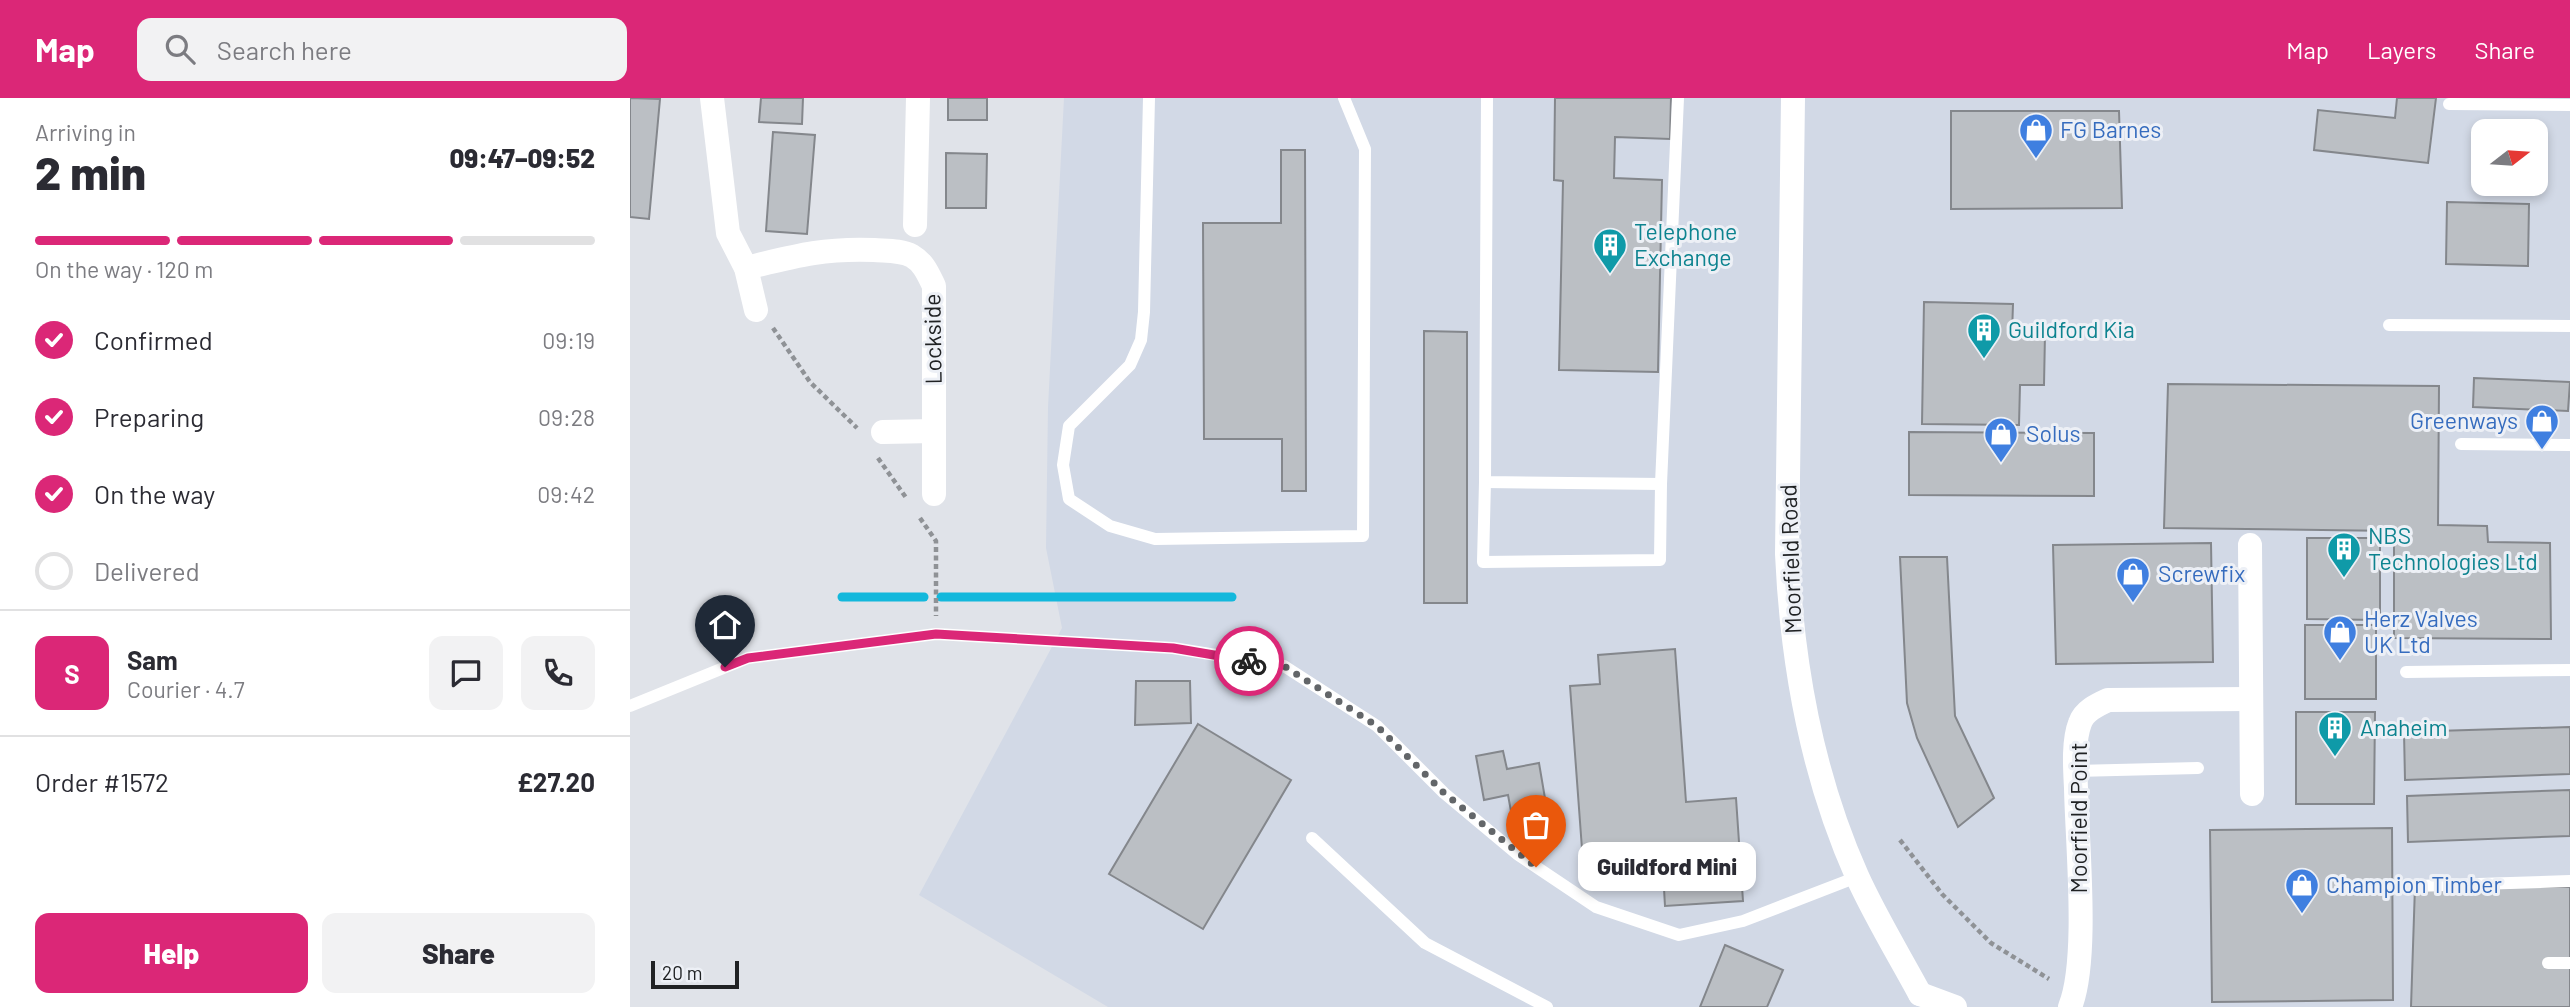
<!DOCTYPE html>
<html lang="en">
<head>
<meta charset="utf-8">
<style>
  :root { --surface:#fff; --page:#f2f2f3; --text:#2b2b33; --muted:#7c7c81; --line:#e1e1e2; --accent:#db2777 }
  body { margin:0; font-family:Barlow,sans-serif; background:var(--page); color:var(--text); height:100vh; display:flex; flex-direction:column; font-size:26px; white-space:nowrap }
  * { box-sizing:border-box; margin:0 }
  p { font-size:23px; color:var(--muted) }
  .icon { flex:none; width:38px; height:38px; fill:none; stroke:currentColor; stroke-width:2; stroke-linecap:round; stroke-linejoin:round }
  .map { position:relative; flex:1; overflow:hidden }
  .drawer { display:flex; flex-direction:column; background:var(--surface); width:630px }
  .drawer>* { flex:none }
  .needle { width:46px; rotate:73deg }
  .controls { position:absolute; left:1841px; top:21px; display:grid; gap:14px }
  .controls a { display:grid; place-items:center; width:77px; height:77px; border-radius:14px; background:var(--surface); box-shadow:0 4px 10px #0003; font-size:35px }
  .scale { position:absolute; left:21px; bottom:18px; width:88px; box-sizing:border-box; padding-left:7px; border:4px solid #202224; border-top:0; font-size:19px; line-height:24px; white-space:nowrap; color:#202224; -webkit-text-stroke:5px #edf0f6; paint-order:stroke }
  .pin { position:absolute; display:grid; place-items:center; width:60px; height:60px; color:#fff; margin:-72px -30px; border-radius:50% 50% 50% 0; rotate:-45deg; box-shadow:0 0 7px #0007 }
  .pin .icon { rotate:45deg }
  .courier { position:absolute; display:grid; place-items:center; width:70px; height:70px; margin:-35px; border:5px solid #db2777; border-radius:50%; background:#fff; color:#222; box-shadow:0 2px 9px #0007 }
  .bubble { position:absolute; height:49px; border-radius:14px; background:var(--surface); box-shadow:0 4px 10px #0003; font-size:23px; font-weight:800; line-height:49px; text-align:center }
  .headline em { font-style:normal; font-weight:800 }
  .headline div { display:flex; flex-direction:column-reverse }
  .headline { display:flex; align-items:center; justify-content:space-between; height:119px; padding:0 35px }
  h1 { font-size:46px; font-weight:800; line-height:52px }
  .bar { display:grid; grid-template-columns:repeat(4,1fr); gap:10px 7px; align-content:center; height:84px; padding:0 35px }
  .bar i { height:9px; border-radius:5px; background:var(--line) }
  .bar .selected { background:var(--accent) }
  .bar p { grid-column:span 4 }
  .line { display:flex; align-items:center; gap:18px; padding:0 35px; border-top:2px solid var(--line) }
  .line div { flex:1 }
  .round { display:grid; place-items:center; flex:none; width:74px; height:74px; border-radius:14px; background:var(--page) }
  ol { padding:0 35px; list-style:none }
  li { display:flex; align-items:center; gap:21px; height:77px }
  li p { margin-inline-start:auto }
  li .icon { padding:7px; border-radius:50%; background:var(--accent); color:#fff; stroke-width:4 }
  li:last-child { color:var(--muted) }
  li i { width:38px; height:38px; border:4px solid var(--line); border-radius:50% }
  .action { display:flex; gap:14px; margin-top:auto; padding:14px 35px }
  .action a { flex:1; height:80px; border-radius:14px; background:var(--accent); color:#fff; font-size:28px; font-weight:800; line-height:80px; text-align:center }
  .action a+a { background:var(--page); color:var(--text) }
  header { display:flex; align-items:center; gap:42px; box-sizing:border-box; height:98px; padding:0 35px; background:var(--accent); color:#fff }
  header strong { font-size:33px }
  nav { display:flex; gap:38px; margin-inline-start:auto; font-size:24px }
  .search { width:490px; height:63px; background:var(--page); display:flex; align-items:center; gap:18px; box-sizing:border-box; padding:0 24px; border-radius:14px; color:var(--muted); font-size:26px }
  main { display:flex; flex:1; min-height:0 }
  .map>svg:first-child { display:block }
</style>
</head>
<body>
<header>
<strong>Map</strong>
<div class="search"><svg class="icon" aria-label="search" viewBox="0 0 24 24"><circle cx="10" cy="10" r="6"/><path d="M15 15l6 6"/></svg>Search here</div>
<nav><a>Map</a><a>Layers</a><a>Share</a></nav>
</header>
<main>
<section class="drawer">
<div class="headline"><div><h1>2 min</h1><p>Arriving in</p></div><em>09:47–09:52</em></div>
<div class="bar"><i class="selected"></i><i class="selected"></i><i class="selected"></i><i></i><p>On the way · 120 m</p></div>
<ol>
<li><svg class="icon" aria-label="check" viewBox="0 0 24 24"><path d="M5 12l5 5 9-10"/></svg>Confirmed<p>09:19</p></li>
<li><svg class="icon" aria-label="check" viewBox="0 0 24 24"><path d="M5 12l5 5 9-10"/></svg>Preparing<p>09:28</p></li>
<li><svg class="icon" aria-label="check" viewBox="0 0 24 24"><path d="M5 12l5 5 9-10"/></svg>On the way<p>09:42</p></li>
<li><i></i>Delivered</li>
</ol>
<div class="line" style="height:126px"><b class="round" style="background:var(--accent);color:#fff">S</b><div><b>Sam</b><p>Courier · 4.7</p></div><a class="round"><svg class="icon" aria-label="chat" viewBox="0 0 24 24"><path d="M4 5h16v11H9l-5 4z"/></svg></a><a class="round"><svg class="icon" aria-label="phone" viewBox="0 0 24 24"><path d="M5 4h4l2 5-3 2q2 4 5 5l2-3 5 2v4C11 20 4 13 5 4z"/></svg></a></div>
<div class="line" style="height:91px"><div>Order #1572</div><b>£27.20</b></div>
<div class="action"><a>Help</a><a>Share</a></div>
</section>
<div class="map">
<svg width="1940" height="909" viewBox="0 0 1940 909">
  <rect width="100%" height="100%" fill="#e0e3e9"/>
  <path fill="#d2d9e6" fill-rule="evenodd" d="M434,0H1940V909H478L289,797L432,530L416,450L418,309ZM1853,33H1906V86H1853Z"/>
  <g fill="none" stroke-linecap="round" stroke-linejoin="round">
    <g stroke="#13b8dc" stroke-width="9">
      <path d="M212,499H294"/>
      <path d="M311,499H602"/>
    </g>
  </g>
  <g fill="#bbbfc4" stroke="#84878c" stroke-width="2">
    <path d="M0,0L30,1L19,121L0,119Z"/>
    <path d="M131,0H173L172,26L129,24Z"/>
    <rect x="318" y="0" width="39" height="22"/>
    <path d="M925,0H1041L1040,41L985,39L984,80L1032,82L1028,274L929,272L933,83L924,82Z"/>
    <path d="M1767,0H1806L1798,65L1684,52L1688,12L1765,20Z"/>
    <path d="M1321,13H1489L1492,110L1321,111Z"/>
    <path d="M143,34L185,37L177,136L136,133Z"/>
    <path d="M651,52H675L676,393H652V341H574L573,125H651Z"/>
    <path d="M316,55L357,56L356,110H316Z"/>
    <path d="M1817,104L1899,106L1898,168L1816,166Z"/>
    <path d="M1294,204L1383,206L1382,236H1415L1414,287H1390L1389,327L1292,326Z"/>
    <path d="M794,233L837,234V505H794Z"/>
    <path d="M1844,280L1940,284L1938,313L1843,309Z"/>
    <path d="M1538,286L1809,288L1808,427L1857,428L1858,444L1920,445L1921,541L1764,540V433L1534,430Z"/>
    <path d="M1279,334L1464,335V398L1279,397Z"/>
    <path d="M1677,440H1750V522L1677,521Z"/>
    <path d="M1581,445L1583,564L1426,566L1423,447Z"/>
    <path d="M1270,459H1317L1325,618L1364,700L1328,729L1287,640L1277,605Z"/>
    <rect x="1675" y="527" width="71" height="74"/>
    <path d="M1045,551L1056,704L1106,700L1113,803L1035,808L1033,773L986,776L983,749L952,751L940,588L970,586L968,557Z"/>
    <path d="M506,583H560L561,625L505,627Z"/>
    <path d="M1666,614H1745L1744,706H1666Z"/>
    <path d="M568,626L661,682L573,831L479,776Z"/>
    <path d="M1940,629V676L1775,682L1774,634Z"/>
    <path d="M873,653L877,671L909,665L918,718L883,724L878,697L854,702L846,658Z"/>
    <path d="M1940,692V738L1778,744L1777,698Z"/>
    <path d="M1762,730L1763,902L1582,904L1580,732Z"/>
    <path d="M1785,788L1940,789V909H1781Z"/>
    <path d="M1095,847L1153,872L1137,909H1070Z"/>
  </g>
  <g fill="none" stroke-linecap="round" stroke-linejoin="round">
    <g stroke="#8f9296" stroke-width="4.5" stroke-dasharray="5 3.5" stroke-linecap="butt">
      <path d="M143,230L180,284L227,330"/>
      <path d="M248,360L277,401"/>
      <path d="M290,420L306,443V518"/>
      <path d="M1270,742L1312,796L1361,845L1419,881"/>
    </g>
    <g stroke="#fff" stroke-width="12">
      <path d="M519,0L514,214L511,242L500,267L439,328L433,367L439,401L480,428L525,441L733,438L735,51L714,0"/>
      <path d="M857,0L855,384L1031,386L1048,0"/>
      <path d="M1819,6L1940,7"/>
      <path d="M1759,227L1940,228"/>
      <path d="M1831,346L1940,347"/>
      <path d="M855,384L853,464L1030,462L1031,386"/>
      <path d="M1776,574L1940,572"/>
      <path d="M0,608L118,560L306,536L543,550L654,568L747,628L814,695L887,756L966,809L1049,837L1113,823L1227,779"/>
      <path d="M1445,673L1568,670"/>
      <path d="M682,740L795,845L917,909"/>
      <path d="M1785,788L1940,783"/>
      <path d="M1918,865H1940"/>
    </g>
    <g stroke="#fff" stroke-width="24">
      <path d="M82,0L98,135L116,170L126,212"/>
      <path d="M1163,0L1157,456C1162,567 1181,675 1227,778C1245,818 1269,857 1290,896"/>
      <path d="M285,127L288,0"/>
      <path d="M116,170C165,158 193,150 244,152C256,153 271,152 282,158C294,165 298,176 304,188V396"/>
      <path d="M253,334L304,333"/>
      <path d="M1620,447L1622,696"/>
      <path d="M1290,896L1325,909"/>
      <path d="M1440,909C1459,862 1447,745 1446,690C1445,671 1443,643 1450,625C1454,613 1467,607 1478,602L1620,601"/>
    </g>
  </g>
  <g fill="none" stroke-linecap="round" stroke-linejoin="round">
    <path stroke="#636669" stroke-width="7" stroke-dasharray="0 12.6" d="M619,563L654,568L747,628L814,695L906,769"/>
    <path stroke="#db2777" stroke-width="9" d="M95,569L118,560L306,536L543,550L619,563"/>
  </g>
  <defs>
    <g id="shop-pin" transform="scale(1.75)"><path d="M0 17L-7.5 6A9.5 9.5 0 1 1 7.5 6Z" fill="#3f7fe0" stroke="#edf0f6"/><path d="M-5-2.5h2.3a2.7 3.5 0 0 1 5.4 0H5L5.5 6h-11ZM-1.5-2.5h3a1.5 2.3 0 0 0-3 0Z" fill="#fff"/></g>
    <g id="building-pin" transform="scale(1.75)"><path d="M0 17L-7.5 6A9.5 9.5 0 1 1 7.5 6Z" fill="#0f9aa8" stroke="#edf0f6"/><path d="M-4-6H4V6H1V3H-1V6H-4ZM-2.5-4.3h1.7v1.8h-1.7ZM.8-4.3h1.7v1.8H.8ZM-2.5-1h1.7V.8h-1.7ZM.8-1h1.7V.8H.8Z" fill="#fff"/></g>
  </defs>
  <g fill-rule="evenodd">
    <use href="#shop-pin" x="1406" y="32"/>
    <use href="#building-pin" x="980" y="147"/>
    <use href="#building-pin" x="1354" y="232"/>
    <use href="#shop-pin" x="1912" y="323"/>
    <use href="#shop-pin" x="1371" y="336"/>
    <use href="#building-pin" x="1714" y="451"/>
    <use href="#shop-pin" x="1503" y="476"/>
    <use href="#shop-pin" x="1710" y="534"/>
    <use href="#building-pin" x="1705" y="630"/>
    <use href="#shop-pin" x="1672" y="787"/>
  </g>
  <g text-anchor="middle" stroke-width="6" stroke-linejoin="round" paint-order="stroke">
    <g font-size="23" fill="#366cbe" stroke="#edf0f6" text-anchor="start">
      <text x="1430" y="40">FG Barnes</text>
      <text x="1888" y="331" text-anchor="end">Greenways</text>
      <text x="1396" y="344">Solus</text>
      <text x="1528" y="484">Screwfix</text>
      <text x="1734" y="529">Herz Valves<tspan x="1734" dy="26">UK Ltd</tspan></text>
      <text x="1696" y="795">Champion Timber</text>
    </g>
    <g font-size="23" fill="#0d838f" stroke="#edf0f6" text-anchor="start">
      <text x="1004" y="142">Telephone<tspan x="1004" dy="26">Exchange</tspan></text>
      <text x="1378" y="240">Guildford Kia</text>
      <text x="1738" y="446">NBS<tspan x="1738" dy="26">Technologies Ltd</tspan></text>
      <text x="1730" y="638">Anaheim</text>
    </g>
    <g font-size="23" fill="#202224" stroke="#edf0f6">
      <text transform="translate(303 241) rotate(-91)" y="8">Lockside</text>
      <text transform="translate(1161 461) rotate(-92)" y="8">Moorfield Road</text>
      <text transform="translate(1449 720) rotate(-90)" y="8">Moorfield Point</text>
    </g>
  </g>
</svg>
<div class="controls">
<a><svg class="needle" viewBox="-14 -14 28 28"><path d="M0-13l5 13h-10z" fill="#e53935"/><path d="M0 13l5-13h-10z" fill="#7c7c81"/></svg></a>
</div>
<div class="scale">20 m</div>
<div class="pin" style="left:906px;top:769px;background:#ea580c"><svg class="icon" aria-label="bag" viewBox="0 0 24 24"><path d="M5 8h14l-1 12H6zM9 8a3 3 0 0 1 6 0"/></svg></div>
<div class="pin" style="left:95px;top:569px;background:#1f2937"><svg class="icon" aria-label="home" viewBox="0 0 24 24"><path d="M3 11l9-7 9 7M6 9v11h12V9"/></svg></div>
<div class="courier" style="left:619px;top:563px"><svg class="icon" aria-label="bike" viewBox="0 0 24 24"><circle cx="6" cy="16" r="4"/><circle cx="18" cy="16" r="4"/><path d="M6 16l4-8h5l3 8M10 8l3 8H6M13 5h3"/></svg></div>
<div class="bubble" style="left:948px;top:744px;width:178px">Guildford Mini</div>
</div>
</main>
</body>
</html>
